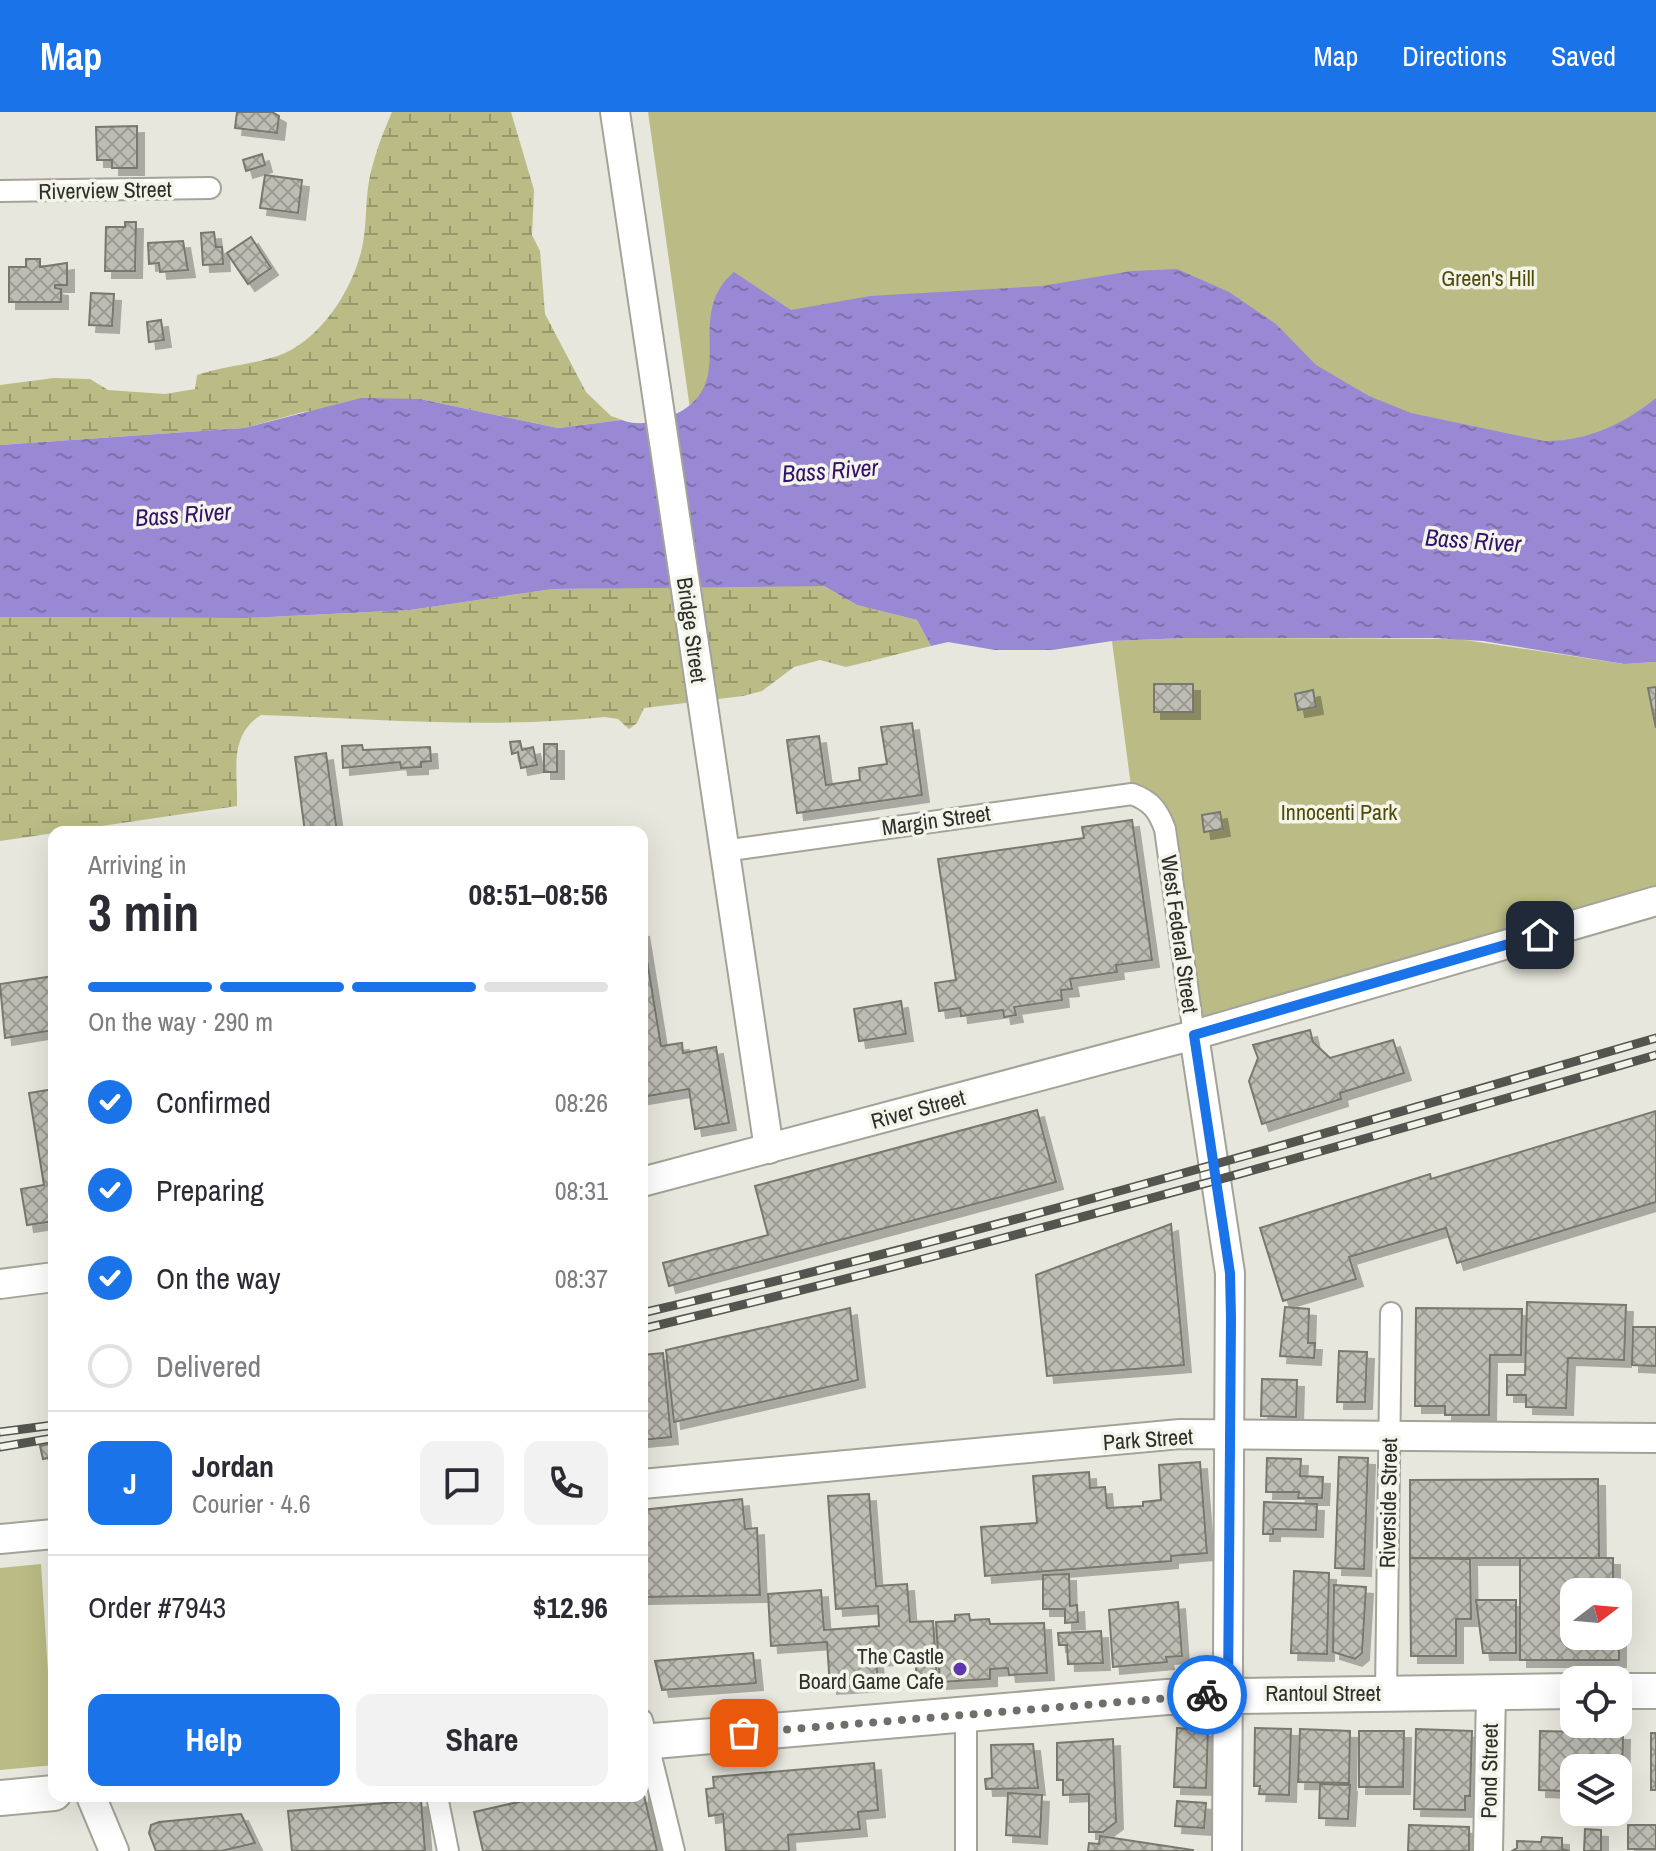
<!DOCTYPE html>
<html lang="en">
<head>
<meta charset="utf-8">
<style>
  :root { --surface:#fff; --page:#f2f2f3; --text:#2b2b33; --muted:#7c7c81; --line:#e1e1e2; --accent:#1a73e8 }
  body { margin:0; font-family:"Archivo Narrow",sans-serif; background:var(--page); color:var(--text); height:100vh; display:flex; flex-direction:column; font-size:30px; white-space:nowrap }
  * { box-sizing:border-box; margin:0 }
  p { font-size:26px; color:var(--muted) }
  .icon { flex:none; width:44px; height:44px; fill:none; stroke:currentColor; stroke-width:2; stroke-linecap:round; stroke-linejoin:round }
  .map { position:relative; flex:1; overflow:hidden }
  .drawer { position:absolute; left:48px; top:714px; width:600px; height:976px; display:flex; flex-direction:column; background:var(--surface); border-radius:16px; box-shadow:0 8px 32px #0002 }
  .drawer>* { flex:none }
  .needle { width:52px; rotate:74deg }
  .buttons { position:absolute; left:1560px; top:1466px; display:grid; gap:16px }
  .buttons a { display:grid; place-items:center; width:72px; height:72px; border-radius:16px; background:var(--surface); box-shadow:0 8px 32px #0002; font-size:40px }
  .pin { position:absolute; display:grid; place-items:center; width:68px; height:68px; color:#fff; margin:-34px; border-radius:16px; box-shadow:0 4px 12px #0006 }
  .courier { position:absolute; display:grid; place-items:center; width:80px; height:80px; margin:-40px; border:6px solid #1a73e8; border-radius:50%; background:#fff; color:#222; box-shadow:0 2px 10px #0007 }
  .summary em { font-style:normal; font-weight:800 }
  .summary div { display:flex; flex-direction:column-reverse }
  .summary { display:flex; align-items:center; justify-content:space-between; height:136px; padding:0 40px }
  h1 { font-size:52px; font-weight:800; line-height:60px }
  .bar { display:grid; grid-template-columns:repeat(4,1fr); gap:12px 8px; align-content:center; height:96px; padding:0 40px }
  .bar i { height:10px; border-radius:6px; background:var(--line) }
  .bar .on { background:var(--accent) }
  .bar p { grid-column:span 4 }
  .line { display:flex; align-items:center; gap:20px; padding:0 40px; border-top:2px solid var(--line) }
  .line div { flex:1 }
  .round { display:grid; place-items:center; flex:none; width:84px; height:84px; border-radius:16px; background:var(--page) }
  ol { padding:0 40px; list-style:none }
  li { display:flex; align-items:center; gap:24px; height:88px }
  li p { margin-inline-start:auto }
  li .icon { padding:8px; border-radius:50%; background:var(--accent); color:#fff; stroke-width:4 }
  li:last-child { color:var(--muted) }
  li i { width:44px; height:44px; border:4px solid var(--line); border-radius:50% }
  .action { display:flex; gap:16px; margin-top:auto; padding:16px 40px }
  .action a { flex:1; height:92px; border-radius:16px; background:var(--accent); color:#fff; font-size:32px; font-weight:800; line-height:92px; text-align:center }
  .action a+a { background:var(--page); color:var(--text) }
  header { display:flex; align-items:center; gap:48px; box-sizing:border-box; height:112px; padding:0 40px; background:var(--accent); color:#fff }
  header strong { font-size:38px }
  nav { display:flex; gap:44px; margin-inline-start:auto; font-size:28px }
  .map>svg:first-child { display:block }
</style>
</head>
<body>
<header>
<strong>Map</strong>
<nav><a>Map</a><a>Directions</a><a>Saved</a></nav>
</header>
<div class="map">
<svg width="1656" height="1739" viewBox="0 0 1656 1739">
  <defs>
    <pattern id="wetland-marsh" width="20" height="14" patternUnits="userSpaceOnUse" patternTransform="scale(2)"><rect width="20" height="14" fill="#bbbb85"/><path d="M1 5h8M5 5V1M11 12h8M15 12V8" fill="none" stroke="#98986d"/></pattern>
    <pattern id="water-ripples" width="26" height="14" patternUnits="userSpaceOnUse" patternTransform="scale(2)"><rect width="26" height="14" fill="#9988d3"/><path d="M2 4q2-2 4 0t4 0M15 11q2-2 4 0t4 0" fill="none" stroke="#7d70ab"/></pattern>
    <pattern id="building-cross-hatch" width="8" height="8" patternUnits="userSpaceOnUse" patternTransform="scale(2)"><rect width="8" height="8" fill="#bdbdb3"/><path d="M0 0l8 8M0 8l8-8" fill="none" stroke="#9a9a92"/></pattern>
    <filter id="shadow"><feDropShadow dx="7" dy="7" stdDeviation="0" flood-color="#0004"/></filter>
  </defs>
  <rect width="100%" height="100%" fill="#e7e7dd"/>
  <g fill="url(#wetland-marsh)">
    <path d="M392,0H511L534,78L532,123L540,139L545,202L586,280L611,304L622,308L558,316L420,287L303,300L244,316L0,333V273L54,266L90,267L108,278L165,282L195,277L197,263C226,253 256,253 285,241C324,223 353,176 362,136C367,114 365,91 369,69C374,44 382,23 392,0Z"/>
    <path d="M768,473L824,474L857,493L917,508L931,534L846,555L820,548L794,555L762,579L743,584L644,596L637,611L629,617L618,607L605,605C490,617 376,607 261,603C228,624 238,659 237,694L0,729V505L247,506L410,498L553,477Z"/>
  </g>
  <g fill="#bbbb85">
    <path d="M648,0H1656V313L1560,350L692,311Z"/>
    <path d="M1185,526L1459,527L1624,552L1656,550V789L1194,923L1165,717L1132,682L1112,529Z"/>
    <path d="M41,1452L54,1653L0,1658V1456Z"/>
  </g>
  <path fill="url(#water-ripples)" d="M1177,157L1229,180L1276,212L1316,253L1369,284L1411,301L1544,329C1586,330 1624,312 1656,286V550L1624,552L1483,529L1435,526H1185L1112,529L1052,538H995L948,530L931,534L917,508L857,493L824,474L553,477L410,498L247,506L0,505V333L244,316L361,286L420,287L558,316L622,308C637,314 654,311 669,305C745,274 680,206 734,160L791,198L870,184L1042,174L1132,159Z"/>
  <g fill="url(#building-cross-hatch)" stroke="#78786e" stroke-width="2" filter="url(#shadow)">
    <path d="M237,0H272L279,4L277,21L235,16Z"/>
    <path d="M137,14V56H112V48H97L96,15Z"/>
    <path d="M262,42L265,53L246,59L243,48Z"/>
    <path d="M265,63L302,68L298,101L260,96Z"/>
    <path d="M125,110H136L135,159H105L106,115H125Z"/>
    <path d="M214,120L216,135H222L223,152L203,153L201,121Z"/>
    <path d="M251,125L271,156L248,172L227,141Z"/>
    <path d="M183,129L188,158L160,160L159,151L149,152L148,131Z"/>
    <path d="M26,147H40V155L67,151V173H55V176L61,177V190H9V155H26Z"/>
    <path d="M91,181L114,182L112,214L89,213Z"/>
    <path d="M161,208L164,228L149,230L147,210Z"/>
    <rect x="1154" y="572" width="39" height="28"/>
    <path d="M1656,575V616L1648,576Z"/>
    <path d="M1313,578L1316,595L1298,598L1295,582Z"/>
    <path d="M912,611L922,683L797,701L787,628L819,624L826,673L860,668L859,656L887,652L881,615Z"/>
    <path d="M520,629L522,638L533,635L537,653L521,656L518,640L512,642L510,630Z"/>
    <rect x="544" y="632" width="13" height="28"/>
    <path d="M362,633L363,638L430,635L431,649L421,650V655L401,656L400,650L343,656L342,634Z"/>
    <path d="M326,641L337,720H305L295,645Z"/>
    <path d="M1220,700L1223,717L1204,720L1202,703Z"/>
    <path d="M1132,708L1152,848L1116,853L1117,860L1070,867L1072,877L1061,878L1062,888L1014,895L1016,903L1004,905L1003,898L961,904L960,896L939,899L935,871L956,868L938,747L1084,726L1082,715Z"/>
    <path d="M642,817L661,934L682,931L683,941L716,935L729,1011L695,1017L689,977L642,985Z"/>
    <path d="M54,864V918L5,926L0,872Z"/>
    <path d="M901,889L906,922L859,929L854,897Z"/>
    <path d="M1310,918L1313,930L1330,946L1393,928L1404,961L1340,981L1341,987L1262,1012L1249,969L1258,946L1253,933Z"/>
    <path d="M54,977V1109L27,1113L21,1077L44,1073L29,981Z"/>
    <path d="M1037,998L1056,1070L669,1174L663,1151L768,1123L755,1074Z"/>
    <path d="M1656,999V1090L1457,1151L1446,1116L1349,1145L1356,1167L1283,1189L1260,1116L1430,1062L1431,1067Z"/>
    <path d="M1171,1112L1184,1253L1047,1264L1036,1163Z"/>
    <path d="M1527,1190L1626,1193L1624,1248L1568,1246L1566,1296L1526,1295V1283H1507V1263H1525Z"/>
    <path d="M1285,1195L1309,1197L1308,1231H1315L1314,1246L1280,1244Z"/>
    <path d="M850,1196L858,1268L674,1310L666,1238Z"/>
    <path d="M1416,1196L1522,1197L1521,1243H1490L1489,1303H1445V1294H1415Z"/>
    <path d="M1633,1215H1656V1254L1632,1253Z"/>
    <path d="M1339,1239L1367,1240L1365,1290H1337Z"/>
    <path d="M663,1241L671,1325L642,1328V1243Z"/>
    <path d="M1262,1267L1297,1268L1296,1305L1261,1304Z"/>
    <path d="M54,1331V1345L43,1347L40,1334Z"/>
    <path d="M1339,1345L1368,1346L1364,1457L1335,1456Z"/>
    <path d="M1267,1346L1301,1347L1300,1364L1323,1365L1322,1386H1298L1299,1380H1266Z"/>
    <path d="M1200,1350L1207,1441L1171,1444V1449L985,1464L981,1415L1037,1411L1033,1364L1089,1360L1090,1376L1105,1375L1107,1396L1143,1394V1390L1161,1388L1159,1353Z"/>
    <path d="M1598,1367L1599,1446H1410V1368Z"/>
    <path d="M869,1382L876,1474L907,1472L910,1510L933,1509L937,1568L917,1569L915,1544L876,1547L878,1572L830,1575L827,1530L771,1534L768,1482L821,1478L824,1518L879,1514L878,1494L836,1497L828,1384Z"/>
    <path d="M742,1387L745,1417L757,1416L760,1483L642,1485V1398Z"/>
    <path d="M1264,1390L1317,1392L1316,1418L1273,1417V1422H1263Z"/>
    <path d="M1410,1446L1470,1447L1471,1507H1456V1544H1411Z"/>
    <path d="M1520,1446H1613V1480H1574V1524H1618L1619,1494V1548H1520Z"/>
    <path d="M1294,1459L1329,1461L1327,1542L1291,1541Z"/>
    <path d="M1069,1462L1070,1494L1077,1493L1078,1510L1065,1511V1497H1043V1463Z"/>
    <path d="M1334,1473L1366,1475L1362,1541L1355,1547L1333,1540Z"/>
    <path d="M1476,1488H1516V1541H1483Z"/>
    <path d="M1178,1490L1182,1544L1166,1545L1167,1550L1113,1555L1109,1498Z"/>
    <path d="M969,1502L970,1508L989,1507L990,1512L1044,1511L1047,1561L1009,1563L1008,1556L990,1557V1567L940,1570L936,1510L955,1509V1503Z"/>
    <path d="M1101,1519L1103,1551L1068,1552L1067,1533H1059L1058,1521Z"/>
    <path d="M753,1541L756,1571L662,1578L655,1549Z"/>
    <path d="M1177,1616L1208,1618L1206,1676L1174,1675Z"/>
    <path d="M1255,1616L1291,1617L1289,1683L1259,1682L1260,1674H1254Z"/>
    <path d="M1300,1617L1350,1619L1349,1671L1298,1670Z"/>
    <path d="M1416,1617L1472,1619L1470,1684H1465V1698L1414,1697Z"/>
    <path d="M1359,1619H1404L1403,1675H1359Z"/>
    <path d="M1540,1619L1623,1621L1622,1678H1618V1656H1574V1662H1563V1679L1539,1678Z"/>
    <rect x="1651" y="1621" width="5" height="57"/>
    <path d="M1113,1627L1116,1710L1103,1720H1089V1682L1063,1683V1668H1057V1631Z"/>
    <path d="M1033,1632L1038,1676L986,1677L985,1667L992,1666L991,1633Z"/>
    <path d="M874,1651L878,1698L858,1700L860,1717L788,1723L789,1739H726L723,1702L709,1704L706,1677L714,1676L713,1665Z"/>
    <path d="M1320,1672L1350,1673L1348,1707L1319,1706Z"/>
    <path d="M642,1675L657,1739H483L474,1700L545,1684L546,1688L565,1684H642Z"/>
    <path d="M1008,1681L1042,1683L1040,1725L1006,1723Z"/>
    <path d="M421,1688L425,1739H292L288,1699Z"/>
    <path d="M1177,1689L1206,1691L1204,1716L1175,1714Z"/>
    <path d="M241,1702L255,1731L221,1739H156L149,1721L151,1713L159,1710Z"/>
    <path d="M1409,1713L1469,1715V1739H1408Z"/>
    <rect x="1628" y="1713" width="28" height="24"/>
    <path d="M1585,1717L1601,1718V1739H1584Z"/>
    <path d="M1100,1724L1193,1738V1739H1088L1089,1731L1099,1732Z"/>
    <path d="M1542,1725L1562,1726V1737L1570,1739H1512L1517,1736V1729L1541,1730Z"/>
  </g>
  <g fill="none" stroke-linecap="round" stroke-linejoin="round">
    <g stroke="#a3a399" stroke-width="24">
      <g id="street">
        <path d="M0,79L210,76"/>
        <path d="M723,739L1132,682C1151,689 1158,698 1165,717L1194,923"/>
        <path d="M1386,1581L1391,1201"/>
        <path d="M966,1601V1739"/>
        <path d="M642,1608L674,1739"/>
        <path d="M437,1684L448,1739"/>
      </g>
    </g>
    <g stroke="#a3a399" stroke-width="32">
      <g id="secondary">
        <path d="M615,0L769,1037"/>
        <path d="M1194,923L1230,1161L1227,1739"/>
        <path d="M642,1070L1194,923L1656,789"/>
        <path d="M0,1172L54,1165"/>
        <path d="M642,1372L1180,1322L1656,1326"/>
        <path d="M0,1427L54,1422"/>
        <path d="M91,1684L114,1739"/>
        <path d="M1488,1739L1491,1579"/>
      </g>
    </g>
    <g stroke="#a3a399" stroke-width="38">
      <g id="highway">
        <path d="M1618,1579H1656"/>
        <path d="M642,1630L1167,1585L1574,1579"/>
        <path d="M0,1686L54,1681"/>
      </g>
    </g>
    <use href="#street" stroke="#fff" stroke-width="20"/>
    <use href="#secondary" stroke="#fff" stroke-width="28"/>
    <use href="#highway" stroke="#fff" stroke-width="34"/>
    <g stroke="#555550" stroke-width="9">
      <g id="rail">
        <path d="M642,1201C984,1122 1319,1023 1656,926"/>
        <path d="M642,1217C983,1136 1319,1041 1656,943"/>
        <path d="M0,1320L54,1313"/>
        <path d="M0,1335L54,1326"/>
      </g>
    </g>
    <use href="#rail" stroke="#f4f5ea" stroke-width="6" stroke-dasharray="18" stroke-linecap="butt"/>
  </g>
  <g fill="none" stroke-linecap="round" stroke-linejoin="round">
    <path stroke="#6f6f69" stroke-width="8" stroke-dasharray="0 14.4" d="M744,1621L1207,1583"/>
    <path stroke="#1a73e8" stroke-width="10" d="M1207,1583L1228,1582L1231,1206L1230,1161L1194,923L1540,823"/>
  </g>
  <circle fill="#5f36ae" stroke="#f4f5ea" stroke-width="3" cx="960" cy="1557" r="8"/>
  <g text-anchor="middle" stroke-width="7" stroke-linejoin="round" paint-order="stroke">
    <g font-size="22" fill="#2e2e2a" stroke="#f4f5ea">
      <text transform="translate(105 78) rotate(-1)" y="8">Riverview Street</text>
      <text transform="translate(692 518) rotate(82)" y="8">Bridge Street</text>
      <text transform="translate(936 708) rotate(-8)" y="8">Margin Street</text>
      <text transform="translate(1180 822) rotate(82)" y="8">West Federal Street</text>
      <text transform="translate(918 997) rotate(-15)" y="8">River Street</text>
      <text transform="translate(1148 1327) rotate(-4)" y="8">Park Street</text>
      <text transform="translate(1388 1391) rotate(-89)" y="8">Riverside Street</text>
      <text x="1323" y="1589">Rantoul Street</text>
      <text transform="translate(1489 1659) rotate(-89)" y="8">Pond Street</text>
    </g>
    <g font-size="22" fill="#4f4c06" stroke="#f4f5ea">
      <text x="1488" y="174">Green's Hill</text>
      <text x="1339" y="708">Innocenti Park</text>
    </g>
    <g font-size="22" fill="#2e2e2a" stroke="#f4f5ea" text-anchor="end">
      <text x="944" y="1552">The Castle<tspan x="944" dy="25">Board Game Cafe</tspan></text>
    </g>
    <g font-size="24" font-style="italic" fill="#331069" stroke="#f4f5ea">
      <text transform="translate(830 359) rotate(-4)" y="8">Bass River</text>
      <text transform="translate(183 403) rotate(-4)" y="8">Bass River</text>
      <text transform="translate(1473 429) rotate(4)" y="8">Bass River</text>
    </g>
  </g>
</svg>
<div class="buttons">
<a><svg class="needle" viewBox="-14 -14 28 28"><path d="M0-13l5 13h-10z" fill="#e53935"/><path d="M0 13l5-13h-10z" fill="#7c7c81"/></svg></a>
<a><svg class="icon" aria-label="locate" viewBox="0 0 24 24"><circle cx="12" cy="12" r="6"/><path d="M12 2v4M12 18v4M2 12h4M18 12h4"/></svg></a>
<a><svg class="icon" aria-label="layers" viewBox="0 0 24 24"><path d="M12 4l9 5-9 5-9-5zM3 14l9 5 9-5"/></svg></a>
</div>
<div class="pin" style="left:744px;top:1621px;background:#ea580c"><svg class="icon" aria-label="bag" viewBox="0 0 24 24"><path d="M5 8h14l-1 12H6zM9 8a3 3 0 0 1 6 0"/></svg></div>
<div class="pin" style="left:1540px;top:823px;background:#1f2937"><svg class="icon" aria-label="home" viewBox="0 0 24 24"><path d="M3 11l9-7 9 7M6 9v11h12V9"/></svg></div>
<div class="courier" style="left:1207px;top:1583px"><svg class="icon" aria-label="bike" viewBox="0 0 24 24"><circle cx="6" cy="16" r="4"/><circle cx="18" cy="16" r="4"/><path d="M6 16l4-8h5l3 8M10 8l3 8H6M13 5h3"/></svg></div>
<section class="drawer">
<div class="summary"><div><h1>3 min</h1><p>Arriving in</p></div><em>08:51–08:56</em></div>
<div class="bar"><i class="on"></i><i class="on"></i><i class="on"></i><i></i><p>On the way · 290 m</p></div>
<ol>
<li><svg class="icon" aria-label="check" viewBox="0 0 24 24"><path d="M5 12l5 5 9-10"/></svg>Confirmed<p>08:26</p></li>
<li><svg class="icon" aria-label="check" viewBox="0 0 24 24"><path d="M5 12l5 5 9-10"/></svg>Preparing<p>08:31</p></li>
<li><svg class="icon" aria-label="check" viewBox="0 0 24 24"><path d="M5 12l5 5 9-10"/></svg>On the way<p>08:37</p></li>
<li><i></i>Delivered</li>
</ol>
<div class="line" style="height:144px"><b class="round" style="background:var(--accent);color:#fff">J</b><div><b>Jordan</b><p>Courier · 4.6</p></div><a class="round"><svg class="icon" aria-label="chat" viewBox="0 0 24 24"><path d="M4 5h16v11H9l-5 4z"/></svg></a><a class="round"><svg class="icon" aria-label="phone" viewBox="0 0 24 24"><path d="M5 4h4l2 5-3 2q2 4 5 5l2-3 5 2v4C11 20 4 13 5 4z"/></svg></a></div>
<div class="line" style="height:104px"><div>Order #7943</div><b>$12.96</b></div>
<div class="action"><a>Help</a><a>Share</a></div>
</section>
</div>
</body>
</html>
